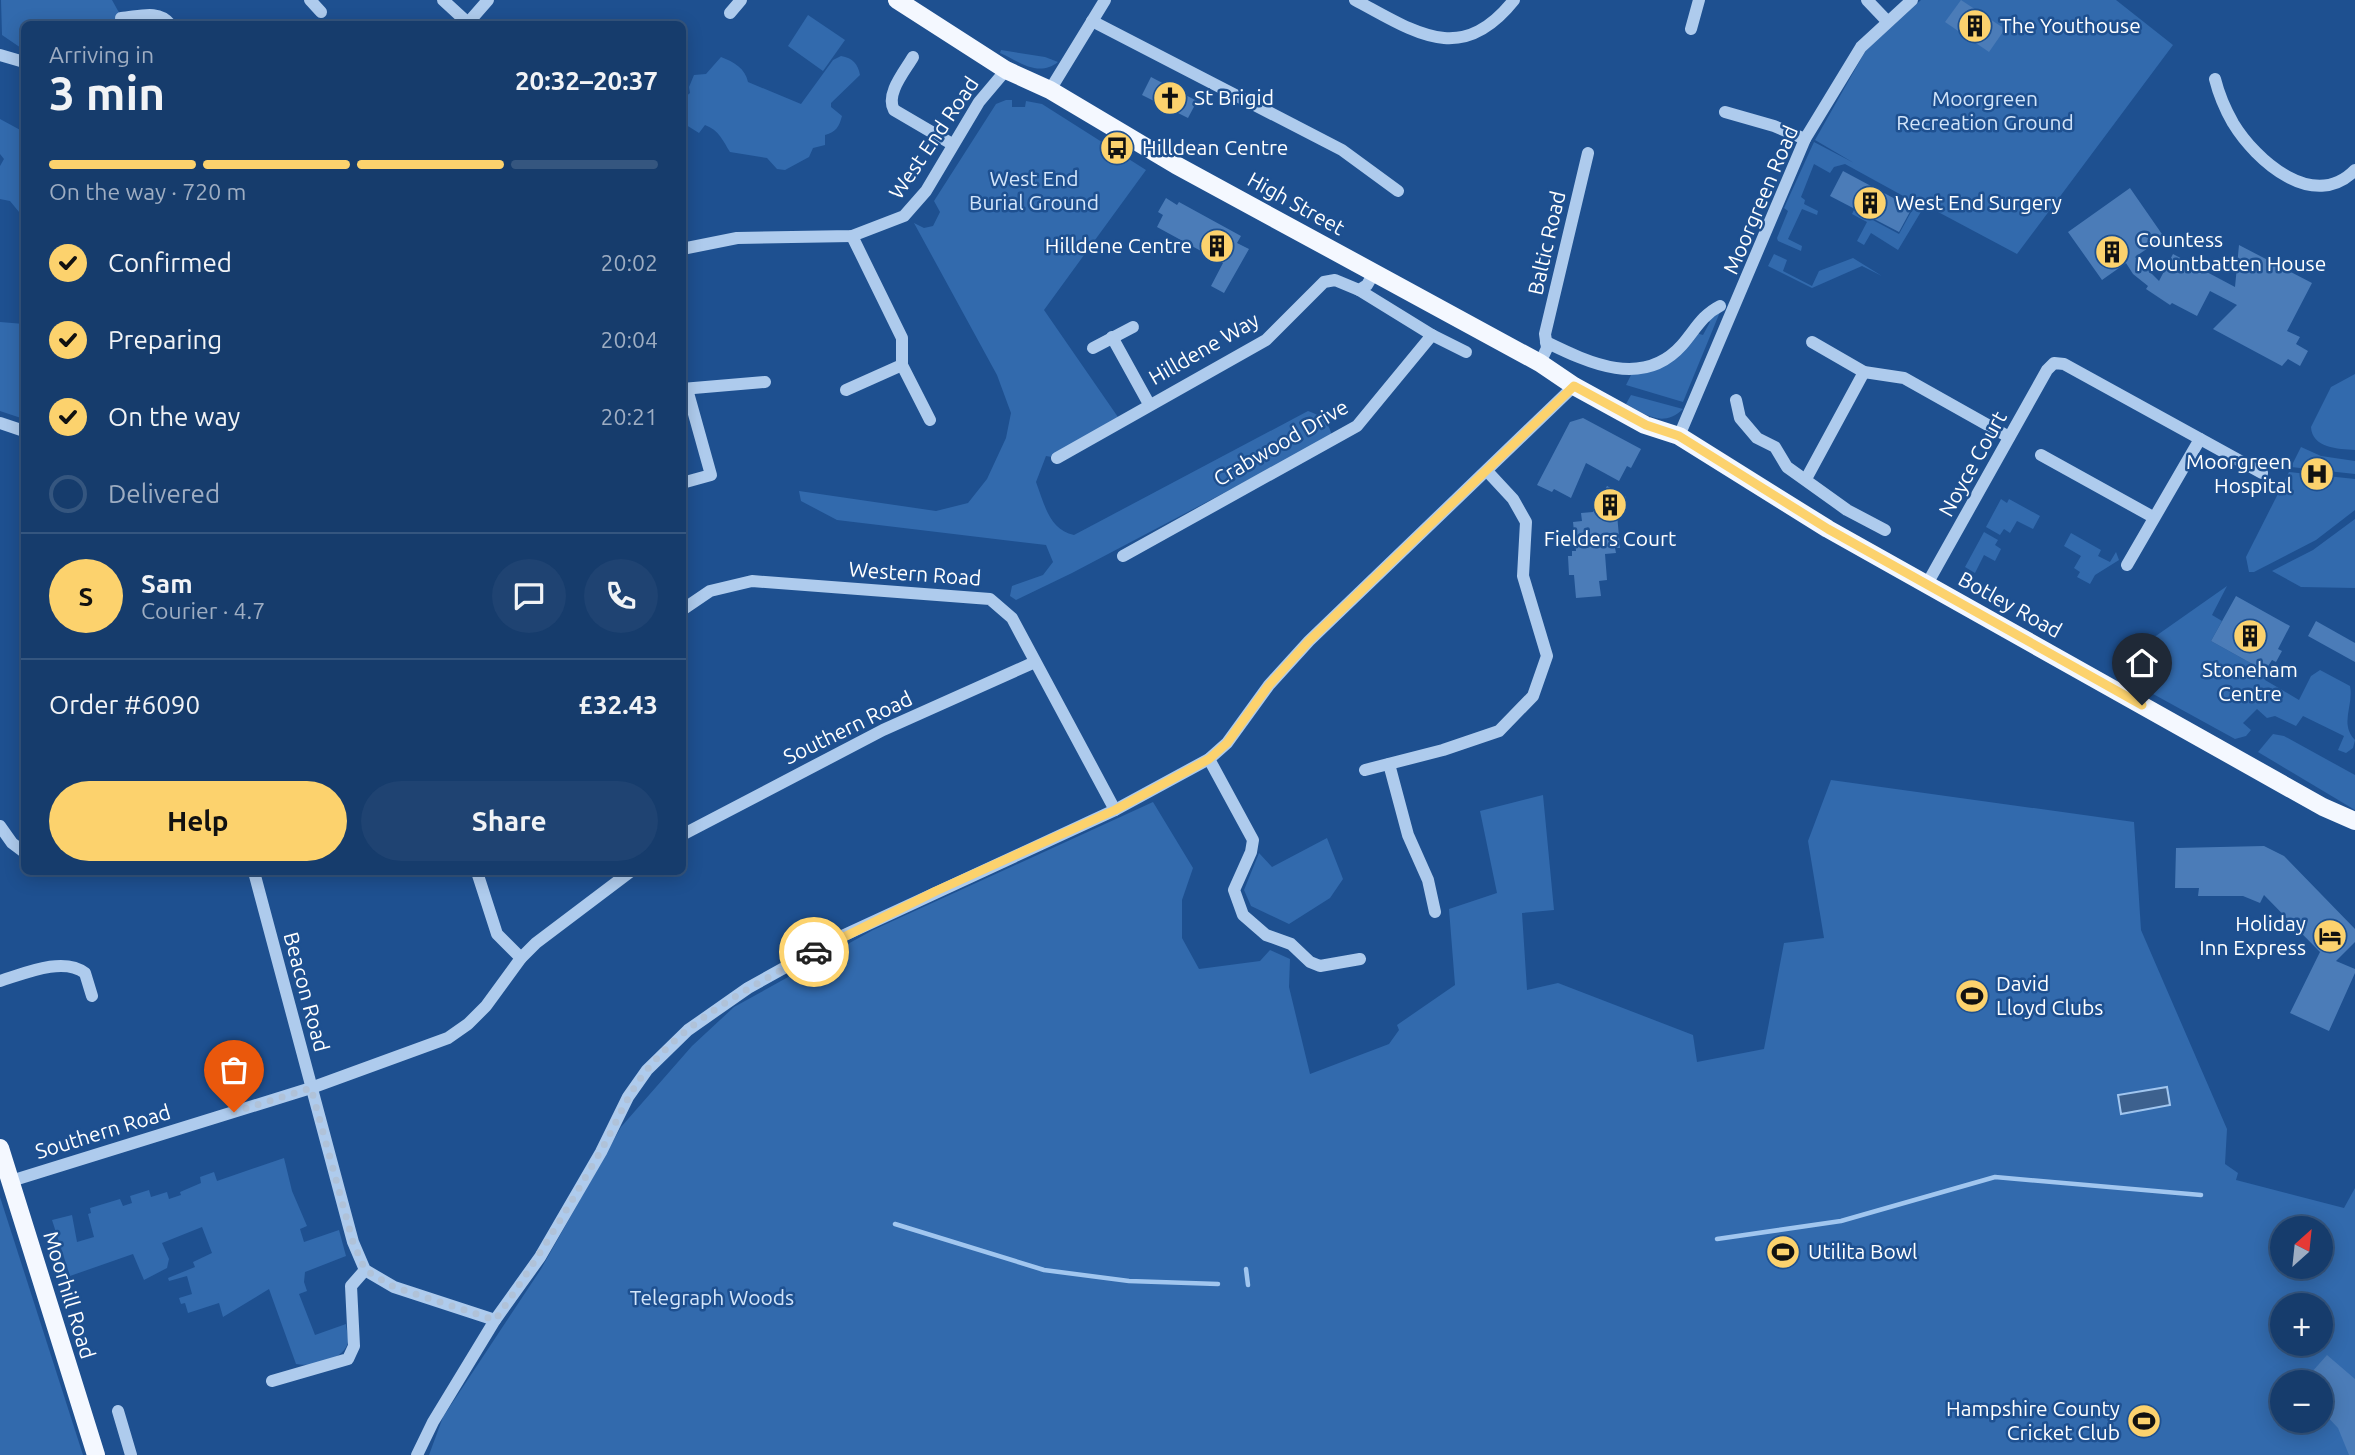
<!DOCTYPE html>
<html lang="en">
<head>
<meta charset="utf-8">
<style>
  :root { --surface:#163c6c; --page:#1f4372; --text:#f1f3f6; --muted:#9eadc2; --line:#35567f; --accent:#fcd26d }
  body { margin:0; font-family:Ubuntu,sans-serif; background:var(--page); color:var(--text); height:100vh; display:flex; flex-direction:column; font-size:26px; white-space:nowrap }
  * { box-sizing:border-box; margin:0 }
  p { font-size:23px; color:var(--muted) }
  .icon { flex:none; width:38px; height:38px; fill:none; stroke:currentColor; stroke-width:2; stroke-linecap:round; stroke-linejoin:round }
  .map { position:relative; flex:1; overflow:hidden }
  .drawer { position:absolute; left:21px; top:21px; width:665px; height:854px; display:flex; flex-direction:column; background:var(--surface); border-radius:10px; box-shadow:0 4px 18px #0003,0 0 0 2px var(--line) }
  .drawer>* { flex:none }
  .needle { width:46px; rotate:27deg }
  .buttons { position:absolute; left:2270px; top:1216px; display:grid; gap:14px }
  .buttons a { display:grid; place-items:center; width:63px; height:63px; border-radius:50%; background:var(--surface); box-shadow:0 4px 18px #0003,0 0 0 2px var(--line); font-size:35px }
  .pin { position:absolute; display:grid; place-items:center; width:60px; height:60px; color:#fff; margin:-72px -30px; border-radius:50% 50% 50% 0; rotate:-45deg; box-shadow:0 0 7px #0007 }
  .pin .icon { rotate:45deg }
  .courier { position:absolute; display:grid; place-items:center; width:70px; height:70px; margin:-35px; border:5px solid #fcd26d; border-radius:50%; background:#fff; color:#222; box-shadow:0 2px 9px #0007 }
  .overview em { font-style:normal; font-weight:600 }
  .overview div { display:flex; flex-direction:column-reverse }
  .overview { display:flex; align-items:center; justify-content:space-between; height:119px; padding:0 28px }
  h1 { font-size:46px; font-weight:600; line-height:52px }
  .bar { display:grid; grid-template-columns:repeat(4,1fr); gap:10px 7px; align-content:center; height:84px; padding:0 28px }
  .bar i { height:9px; border-radius:5px; background:var(--line) }
  .bar .on { background:var(--accent) }
  .bar p { grid-column:span 4 }
  .line { display:flex; align-items:center; gap:18px; padding:0 28px; border-top:2px solid var(--line) }
  .line div { flex:1 }
  .round { display:grid; place-items:center; flex:none; width:74px; height:74px; border-radius:37px; background:var(--page) }
  ol { padding:0 28px; list-style:none }
  li { display:flex; align-items:center; gap:21px; height:77px }
  li p { margin-inline-start:auto }
  li .icon { padding:7px; border-radius:50%; background:var(--accent); color:#111; stroke-width:4 }
  li:last-child { color:var(--muted) }
  li i { width:38px; height:38px; border:4px solid var(--line); border-radius:50% }
  .cta { display:flex; gap:14px; margin-top:auto; padding:14px 28px }
  .cta a { flex:1; height:80px; border-radius:42px; background:var(--accent); color:#111; font-size:28px; font-weight:600; line-height:80px; text-align:center }
  .cta a+a { background:var(--page); color:var(--text) }
  .map>svg:first-child { display:block }
</style>
</head>
<body>
<div class="map">
<svg width="2355" height="1455" viewBox="0 0 2355 1455">
  <rect width="100%" height="100%" fill="#1e5090"/>
  <g fill="#326aad" fill-rule="evenodd">
    <path d="M1,0H112L122,18L153,14L170,24H24V50L2,35Z"/>
    <path d="M1921,0H2116L2173,45L2017,254L1925,205L1898,250L1871,233L1864,245L1857,241L1867,222L1852,214L1854,210L1899,234L1916,203L1845,164L1834,167L1830,173L1814,164L1801,197L1805,200L1804,204L1818,211L1817,215L1802,209L1788,239L1802,246L1801,251L1778,241L1777,238L1788,211L1784,208L1814,142L1854,163L1815,140L1866,50Z"/>
    <path d="M808,15L845,40L823,71L788,46Z"/>
    <path d="M1001,50L1045,57L1058,62C1038,78 1019,61 1000,53Z"/>
    <path d="M841,56C853,58 858,64 860,75L831,103V107L842,116C839,127 836,132 825,135V145L813,148L809,157L785,170L777,169L767,158L730,152C723,141 719,130 705,125L699,133L683,123V99L690,93L689,87L694,75L706,74L721,57C734,62 745,68 748,82L801,104L833,60Z"/>
    <path d="M1006,100H1012V107H1025L1026,101L1042,104L1146,170L1044,310L1120,420L1057,458L1046,456L1036,482C1044,503 1049,530 1074,535L1308,411C1323,416 1328,421 1332,436L1072,573L1016,600L1010,596L1012,586L1043,575L1053,562L1046,545L837,520L801,501L799,491L936,511L968,503L987,479L1006,438L1011,413L997,375L914,223L924,228L933,226L940,212L934,201L996,104Z"/>
    <path d="M0,119L24,132V218L10,201L0,199V166L4,159L0,154Z"/>
    <path d="M1774,254L1787,260L1783,271L1812,286L1819,271L1853,258L1882,276L1862,266L1812,288L1768,266Z"/>
    <path d="M1720,312L1683,402L1626,385L1632,373C1669,365 1674,364 1696,333L1703,335L1710,322L1706,320Z"/>
    <path d="M0,322L24,324V419L0,411Z"/>
    <path d="M2355,374V450C2338,449 2312,448 2311,427L2331,387Z"/>
    <path d="M1631,395L1683,409C1663,428 1646,415 1626,404Z"/>
    <path d="M2301,447L2321,456L2355,461V474L2291,467Z"/>
    <path d="M2289,472L2355,479V510L2316,540L2254,572H2249L2246,557Z"/>
    <path d="M2001,499L2007,503L2009,499L2040,516L2033,529L2017,521L2010,533L2004,529L2000,535L1986,527Z"/>
    <path d="M2355,519V588L2301,587L2272,571L2313,550Z"/>
    <path d="M1984,532L1998,540L1995,545L2001,549L1995,561L1984,555L1975,573L1965,567Z"/>
    <path d="M2071,533L2101,550L2098,556L2110,562L2116,552L2119,560L2095,575L2090,584L2077,577L2080,572L2074,568L2081,556L2064,546Z"/>
    <path d="M2227,586L2212,615L2222,621L2211,641L2265,671V680L2299,700L2311,676L2320,670L2350,686C2354,705 2339,724 2355,740L2353,748L2346,753L2338,750L2344,736L2303,716L2296,726L2275,716L2267,718L2257,709L2243,723L2251,730L2246,736L2235,739L2124,678V665L2143,645Z"/>
    <path d="M2273,734L2284,736L2355,775V810L2258,752Z"/>
    <path d="M1831,780L2134,822L2141,930L2227,1129L2225,1164L2238,1173L2236,1180L2344,1208L2355,1188V1455H429L443,1417L541,1269L621,1127L692,1046L734,1007L873,930L1153,802L1193,868L1182,900V938L1199,969L1260,961L1270,950L1290,959L1289,987L1310,1074L1389,1044L1399,1030L1397,1025L1455,985L1449,909L1497,893L1480,811L1543,795L1554,910L1522,913L1527,990L1558,983L1693,1035L1697,1062L1764,1049L1784,943L1824,938L1808,841ZM2282,1228H2320V1267H2282ZM2282,1306H2320V1344H2282ZM2282,1382H2320V1421H2282Z"/>
    <path d="M1327,838L1343,879L1330,898L1289,924L1251,906L1244,890L1259,853L1272,867Z"/>
    <path d="M284,1158L292,1191L307,1226L300,1229L304,1242L339,1230L346,1256L305,1272L304,1282L307,1291L299,1294L315,1335L346,1324C346,1329 349,1337 348,1342C344,1361 311,1367 296,1364L269,1289L223,1317L219,1303L188,1313L185,1303L181,1304L179,1298L192,1294L187,1276L169,1281L168,1278L195,1267L193,1262L212,1253L202,1227L162,1243L169,1259L167,1268L144,1280L133,1254L70,1276L52,1220L72,1215L77,1242L94,1237L88,1214L91,1213L90,1208L120,1199L123,1206L132,1203L130,1196L149,1190L151,1197L167,1192L169,1199L181,1195L180,1192L201,1183L200,1177L214,1172L217,1181Z"/>
    <path d="M0,1197L83,1455H0Z"/>
  </g>
  <path fill="#3d618e" stroke="#a1c6ef" stroke-width="2" d="M2167,1087L2170,1105L2121,1114L2118,1095Z"/>
  <g fill="none" stroke-linecap="round" stroke-linejoin="round">
    <g stroke="#a1c6ef" stroke-width="4.5">
      <path d="M895,1224L1044,1270L1129,1281L1218,1284"/>
      <path d="M1717,1239L1841,1221L1995,1177L2201,1195"/>
      <path d="M1246,1269L1248,1285"/>
    </g>
  </g>
  <g fill="#4b7cb8">
    <path d="M1961,0L2005,29L1989,52L1945,22Z"/>
    <path d="M1151,77L1197,101L1188,118L1142,95Z"/>
    <path d="M1843,171L1912,208L1899,232L1830,196Z"/>
    <path d="M2130,188L2164,237L2135,257L2159,281L2173,254L2235,287L2239,245L2312,283L2287,331L2300,337L2296,344L2308,351L2300,366L2288,359L2282,366L2213,329L2237,305L2210,291L2197,316L2172,303L2170,305L2146,289L2148,286L2133,274L2126,263L2102,280L2068,232Z"/>
    <path d="M1166,198L1177,205L1179,202L1241,236L1237,243L1249,249L1224,293L1211,286L1223,263L1157,227L1163,215L1158,212Z"/>
    <path d="M1583,418L1641,449L1631,468L1627,466L1619,481L1586,463L1571,498L1554,489L1552,492L1537,485L1570,422Z"/>
    <path d="M1607,486L1626,497L1617,514L1620,548H1615L1616,553L1605,554L1607,580L1599,581L1601,596L1576,598L1574,575H1569L1568,556H1572V551H1576L1573,522L1582,521L1581,513L1593,512Z"/>
    <path d="M2236,596L2290,626L2278,649L2282,651L2276,662L2272,660L2265,671L2211,641Z"/>
    <path d="M2316,621L2355,643V662L2308,636Z"/>
    <path d="M2264,846L2284,856L2355,929V942L2336,961L2355,969V973L2329,1031L2290,1013L2320,952L2264,895L2260,903L2243,896H2198L2199,888H2175L2176,848Z"/>
    <path d="M2327,1355L2355,1379V1455H2349L2338,1428L2320,1409V1382H2303Z"/>
  </g>
  <g fill="none" stroke-linecap="round" stroke-linejoin="round">
    <g stroke="#aecbed" stroke-width="12">
      <path d="M310,0L321,12"/>
      <path d="M443,0L468,23"/>
      <path d="M1355,0C1415,32 1461,67 1514,0"/>
      <path d="M1867,0L1887,21"/>
      <path d="M730,13L741,0"/>
      <path d="M121,18C138,17 158,9 170,24"/>
      <path d="M1092,21L1342,150L1398,191"/>
      <path d="M467,24L488,0"/>
      <path d="M1691,29L1699,0"/>
      <path d="M0,55L24,62"/>
      <path d="M913,57C905,71 885,94 894,110L952,144"/>
      <path d="M2215,79C2219,95 2225,109 2233,123C2256,161 2314,212 2355,170"/>
      <path d="M1050,90L1105,0"/>
      <path d="M1725,112L1774,126L1805,139"/>
      <path d="M852,236L902,338V365L930,420"/>
      <path d="M682,249L737,238L852,236L904,216L926,191L979,102L1006,70"/>
      <path d="M1432,335L1466,352"/>
      <path d="M1112,337L1149,404"/>
      <path d="M1546,342C1589,363 1643,389 1682,345C1695,330 1702,315 1720,306"/>
      <path d="M1812,342L1864,372L1904,378L2009,437"/>
      <path d="M1093,348L1133,327"/>
      <path d="M1540,363L1547,348L1545,334L1588,153"/>
      <path d="M682,389L765,382"/>
      <path d="M846,390L902,365"/>
      <path d="M1736,400L1740,418L1757,438L1775,447L1787,467L1847,510L1885,530"/>
      <path d="M0,423L24,431"/>
      <path d="M1679,436L1805,139L1861,47L1912,0"/>
      <path d="M2041,455L2153,517"/>
      <path d="M1057,458L1266,340L1324,282L1335,280L1359,290L1367,285L1374,273"/>
      <path d="M1806,479L1864,372"/>
      <path d="M682,483L711,475L687,389"/>
      <path d="M1123,556L1357,426L1432,335L1359,290"/>
      <path d="M2127,565L2200,439"/>
      <path d="M1927,584L2047,370L2054,363L2064,364L2262,473"/>
      <path d="M682,610L710,591L752,581L990,599L1012,618L1115,810"/>
      <path d="M1209,759L1253,840L1251,852L1234,890L1243,915L1266,935L1291,944L1310,962L1320,966L1360,959"/>
      <path d="M1389,764L1408,835L1428,880L1435,912"/>
      <path d="M1365,770L1443,750L1499,731L1533,696L1547,656L1523,576L1526,522L1513,499L1487,471"/>
      <path d="M0,826L12,843L24,852"/>
      <path d="M682,835L883,730L1035,662"/>
      <path d="M254,872L353,1242L365,1270L394,1287L495,1320"/>
      <path d="M477,872L497,934L521,958"/>
      <path d="M0,981C23,974 63,956 85,973L92,996"/>
      <path d="M11,1181L311,1088L448,1038L468,1024L486,1006L521,958L536,943L630,872"/>
      <path d="M272,1381L348,1359L354,1346L351,1286L365,1270"/>
      <path d="M118,1411L131,1455"/>
      <path d="M417,1455L433,1422L495,1320L540,1257L601,1152L628,1097L647,1070L688,1030L748,988L838,938L1115,810L1209,759L1227,743L1269,685L1309,641L1574,386"/>
    </g>
    <g stroke="#f4f8ff" stroke-width="18">
      <path d="M897,0L1006,70L1050,90L1176,165L1540,363L1574,386L1645,425L1679,436L1828,529L2323,807L2355,821"/>
      <path d="M0,1148L96,1455"/>
    </g>
  </g>
  <g fill="none" stroke-linecap="round" stroke-linejoin="round">
    <path stroke="#b0c2d8" stroke-width="7" stroke-dasharray="0 12.6" d="M234,1112L311,1088L353,1242L365,1270L394,1287L495,1320C533,1267 566,1211 599,1154C615,1127 626,1096 646,1071C689,1017 755,985 814,952"/>
    <path stroke="#fcd26d" stroke-width="9" d="M814,952L936,891L1115,810L1209,759L1227,743L1269,685L1309,641L1574,386L1646,425L1679,436L1828,529L2142,705"/>
  </g>
  <defs>
    <g id="building-disc" transform="scale(1.75)"><circle r="9.5" fill="#fcd26d" stroke="#1e5090"/><path d="M-4-6H4V6H1V3H-1V6H-4ZM-2.5-4.3h1.7v1.8h-1.7ZM.8-4.3h1.7v1.8H.8ZM-2.5-1h1.7V.8h-1.7ZM.8-1h1.7V.8H.8Z" fill="#111"/></g>
    <g id="church-disc" transform="scale(1.75)"><circle r="9.5" fill="#fcd26d" stroke="#1e5090"/><path d="M-1.2-6h2.4v3.5h3.3v2.4h-3.3V6h-2.4V-.1h-3.3v-2.4h3.3Z" fill="#111"/></g>
    <g id="bus-disc" transform="scale(1.75)"><circle r="9.5" fill="#fcd26d" stroke="#1e5090"/><path d="M-5-6H5V4H4V6H2V4H-2V6H-4V4H-5ZM-3.5-4V0h7V-4ZM-3.5 1.2v1.5H-2V1.2ZM2 1.2v1.5H3.5V1.2Z" fill="#111"/></g>
    <g id="hospital-disc" transform="scale(1.75)"><circle r="9.5" fill="#fcd26d" stroke="#1e5090"/><path d="M-5-5h3v3.5h4V-5h3V5h-3V1.5h-4V5h-3Z" fill="#111"/></g>
    <g id="hotel-disc" transform="scale(1.75)"><circle r="9.5" fill="#fcd26d" stroke="#1e5090"/><path d="M-6-4.5h1.5V1H6V5H4.5V3h-9V5H-6ZM-4 0a1.8 1.8 0 1 1 3.6 0ZM.5 0V-2.5h3Q6-2.5 6 0Z" fill="#111"/></g>
    <g id="stadium-disc" transform="scale(1.75)"><circle r="9.5" fill="#fcd26d" stroke="#1e5090"/><path d="M0-5a6.5 5 0 1 0 0 10a6.5 5 0 1 0 0-10ZM-3.5-1.8h7v3.6h-7Z" fill="#111"/></g>
  </defs>
  <g fill-rule="evenodd">
    <use href="#building-disc" x="1975" y="26"/>
    <use href="#church-disc" x="1170" y="98"/>
    <use href="#bus-disc" x="1117" y="148"/>
    <use href="#building-disc" x="1870" y="203"/>
    <use href="#building-disc" x="1217" y="246"/>
    <use href="#building-disc" x="2112" y="252"/>
    <use href="#hospital-disc" x="2317" y="474"/>
    <use href="#building-disc" x="1610" y="505"/>
    <use href="#building-disc" x="2250" y="636"/>
    <use href="#hotel-disc" x="2330" y="936"/>
    <use href="#stadium-disc" x="1972" y="996"/>
    <use href="#stadium-disc" x="1783" y="1252"/>
    <use href="#stadium-disc" x="2144" y="1421"/>
  </g>
  <g text-anchor="middle" stroke-width="5" stroke-linejoin="round" paint-order="stroke">
    <g font-size="21" fill="#fff" stroke="#1e5090" text-anchor="start">
      <text x="2000" y="33">The Youthouse</text>
      <text x="1194" y="105">St Brigid</text>
      <text x="1142" y="155">Hilldean Centre</text>
      <text x="1895" y="210">West End Surgery</text>
      <text x="2136" y="247">Countess<tspan x="2136" dy="24">Mountbatten House</tspan></text>
      <text x="1192" y="253" text-anchor="end">Hilldene Centre</text>
      <text x="2292" y="469" text-anchor="end">Moorgreen<tspan x="2292" dy="24">Hospital</tspan></text>
      <text x="1610" y="546" text-anchor="middle">Fielders Court</text>
      <text x="2250" y="677" text-anchor="middle">Stoneham<tspan x="2250" dy="24">Centre</tspan></text>
      <text x="2306" y="931" text-anchor="end">Holiday<tspan x="2306" dy="24">Inn Express</tspan></text>
      <text x="1996" y="991">David<tspan x="1996" dy="24">Lloyd Clubs</tspan></text>
      <text x="1808" y="1259">Utilita Bowl</text>
      <text x="2120" y="1416" text-anchor="end">Hampshire County<tspan x="2120" dy="24">Cricket Club</tspan></text>
    </g>
    <g font-size="21" fill="#d3e5fa" stroke="#1e5090">
      <text x="1985" y="106">Moorgreen<tspan x="1985" dy="24">Recreation Ground</tspan></text>
      <text x="1034" y="186">West End<tspan x="1034" dy="24">Burial Ground</tspan></text>
      <text x="712" y="1305">Telegraph Woods</text>
    </g>
    <g font-size="21" fill="#fff" stroke="#1e5090">
      <text transform="translate(934 138) rotate(-56)" y="7">West End Road</text>
      <text transform="translate(1761 200) rotate(-67)" y="7">Moorgreen Road</text>
      <text transform="translate(1296 204) rotate(29)" y="7">High Street</text>
      <text transform="translate(1547 243) rotate(-77)" y="7">Baltic Road</text>
      <text transform="translate(1204 349) rotate(-30)" y="7">Hilldene Way</text>
      <text transform="translate(1281 443) rotate(-30)" y="7">Crabwood Drive</text>
      <text transform="translate(1973 464) rotate(-61)" y="7">Noyce Court</text>
      <text transform="translate(915 574) rotate(4)" y="7">Western Road</text>
      <text transform="translate(2010 605) rotate(29)" y="7">Botley Road</text>
      <text transform="translate(848 728) rotate(-26)" y="7">Southern Road</text>
      <text transform="translate(306 992) rotate(75)" y="7">Beacon Road</text>
      <text transform="translate(103 1132) rotate(-17)" y="7">Southern Road</text>
      <text transform="translate(69 1295) rotate(73)" y="7">Moorhill Road</text>
    </g>
  </g>
</svg>
<div class="buttons">
<a><svg class="needle" viewBox="-14 -14 28 28"><path d="M0-13l5 13h-10z" fill="#e53935"/><path d="M0 13l5-13h-10z" fill="#9eadc2"/></svg></a>
<a>+</a>
<a>−</a>
</div>
<div class="pin" style="left:234px;top:1112px;background:#ea580c"><svg class="icon" aria-label="bag" viewBox="0 0 24 24"><path d="M5 8h14l-1 12H6zM9 8a3 3 0 0 1 6 0"/></svg></div>
<div class="pin" style="left:2142px;top:705px;background:#1f2937"><svg class="icon" aria-label="home" viewBox="0 0 24 24"><path d="M3 11l9-7 9 7M6 9v11h12V9"/></svg></div>
<div class="courier" style="left:814px;top:952px"><svg class="icon" aria-label="car" viewBox="0 0 24 24"><path d="M5 17H2v-5l4-1 3-4h7l3 4 3 1v5h-3M9 17h6M6 11h13"/><circle cx="7" cy="17" r="2"/><circle cx="17" cy="17" r="2"/></svg></div>
<section class="drawer">
<div class="overview"><div><h1>3 min</h1><p>Arriving in</p></div><em>20:32–20:37</em></div>
<div class="bar"><i class="on"></i><i class="on"></i><i class="on"></i><i></i><p>On the way · 720 m</p></div>
<ol>
<li><svg class="icon" aria-label="check" viewBox="0 0 24 24"><path d="M5 12l5 5 9-10"/></svg>Confirmed<p>20:02</p></li>
<li><svg class="icon" aria-label="check" viewBox="0 0 24 24"><path d="M5 12l5 5 9-10"/></svg>Preparing<p>20:04</p></li>
<li><svg class="icon" aria-label="check" viewBox="0 0 24 24"><path d="M5 12l5 5 9-10"/></svg>On the way<p>20:21</p></li>
<li><i></i>Delivered</li>
</ol>
<div class="line" style="height:126px"><b class="round" style="background:var(--accent);color:#111">S</b><div><b>Sam</b><p>Courier · 4.7</p></div><a class="round"><svg class="icon" aria-label="chat" viewBox="0 0 24 24"><path d="M4 5h16v11H9l-5 4z"/></svg></a><a class="round"><svg class="icon" aria-label="phone" viewBox="0 0 24 24"><path d="M5 4h4l2 5-3 2q2 4 5 5l2-3 5 2v4C11 20 4 13 5 4z"/></svg></a></div>
<div class="line" style="height:91px"><div>Order #6090</div><b>£32.43</b></div>
<div class="cta"><a>Help</a><a>Share</a></div>
</section>
</div>
</body>
</html>
